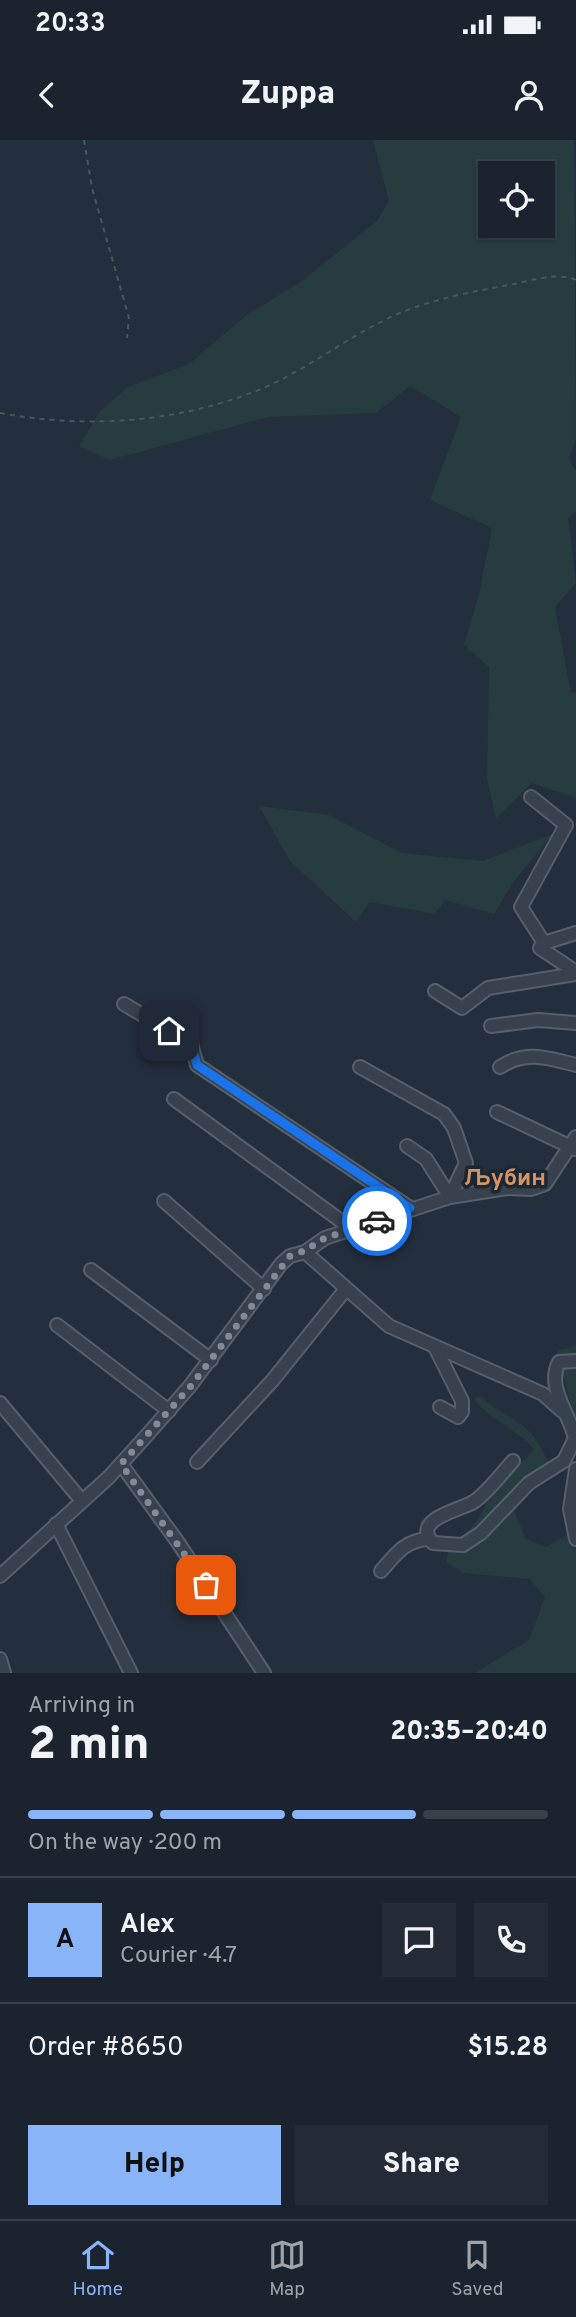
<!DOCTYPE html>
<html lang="en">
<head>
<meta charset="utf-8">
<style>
  :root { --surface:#1b232e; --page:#242b36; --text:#f1f3f6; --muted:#a0a4aa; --line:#39404a; --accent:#8ab4f8 }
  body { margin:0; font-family:Overpass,sans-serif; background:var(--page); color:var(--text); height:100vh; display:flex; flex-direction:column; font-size:26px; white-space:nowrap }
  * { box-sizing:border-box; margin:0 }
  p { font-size:23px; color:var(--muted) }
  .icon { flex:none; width:38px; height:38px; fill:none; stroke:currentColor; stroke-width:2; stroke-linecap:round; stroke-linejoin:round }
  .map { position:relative; height:1533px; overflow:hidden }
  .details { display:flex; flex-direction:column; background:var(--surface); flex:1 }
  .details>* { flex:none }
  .buttons { position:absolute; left:478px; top:21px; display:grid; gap:14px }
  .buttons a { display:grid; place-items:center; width:77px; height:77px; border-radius:0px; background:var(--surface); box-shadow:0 2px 5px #0004,0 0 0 2px var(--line); font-size:35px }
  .pin { position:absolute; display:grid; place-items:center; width:60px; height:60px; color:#fff; margin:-30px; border-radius:14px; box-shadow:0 4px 10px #0006 }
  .courier { position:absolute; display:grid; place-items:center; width:70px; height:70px; margin:-35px; border:5px solid #1a73e8; border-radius:50%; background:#fff; color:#222; box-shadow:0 2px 9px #0007 }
  .headline em { font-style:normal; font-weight:800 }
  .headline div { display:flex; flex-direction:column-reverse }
  .headline { display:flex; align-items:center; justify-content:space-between; height:119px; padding:0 28px }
  h1 { font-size:46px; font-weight:800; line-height:52px }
  .bar { display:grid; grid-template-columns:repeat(4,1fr); gap:10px 7px; align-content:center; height:84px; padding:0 28px }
  .bar i { height:9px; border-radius:5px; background:var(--line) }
  .bar .active { background:var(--accent) }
  .bar p { grid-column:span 4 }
  .line { display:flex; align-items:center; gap:18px; padding:0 28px; border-top:2px solid var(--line) }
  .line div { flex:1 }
  .round { display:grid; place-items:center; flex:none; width:74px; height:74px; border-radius:0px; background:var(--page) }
  .cta { display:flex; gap:14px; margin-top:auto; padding:14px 28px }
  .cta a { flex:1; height:80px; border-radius:0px; background:var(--accent); color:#111; font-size:28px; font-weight:800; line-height:80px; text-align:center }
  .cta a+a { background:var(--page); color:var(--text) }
  .status { display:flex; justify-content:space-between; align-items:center; height:49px; padding:0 35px; background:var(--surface); direction:ltr }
  .status svg { height:19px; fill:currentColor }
  header { display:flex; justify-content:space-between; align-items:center; height:91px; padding:0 28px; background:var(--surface); font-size:32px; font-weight:800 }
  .tabs { display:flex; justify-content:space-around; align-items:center; height:98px; border-top:2px solid var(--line); background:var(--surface); font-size:19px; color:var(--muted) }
  .tabs a { display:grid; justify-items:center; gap:4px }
  .tabs .active { color:var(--accent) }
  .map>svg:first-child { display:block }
</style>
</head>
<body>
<div class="status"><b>20:33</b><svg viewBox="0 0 49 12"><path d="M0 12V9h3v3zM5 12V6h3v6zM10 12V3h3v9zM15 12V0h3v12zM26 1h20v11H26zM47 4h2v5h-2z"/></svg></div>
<header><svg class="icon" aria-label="back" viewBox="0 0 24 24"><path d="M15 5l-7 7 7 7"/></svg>Zuppa<svg class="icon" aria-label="person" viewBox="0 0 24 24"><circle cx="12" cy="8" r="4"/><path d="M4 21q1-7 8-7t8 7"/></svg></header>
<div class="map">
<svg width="576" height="1533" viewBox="0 0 576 1533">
  <rect width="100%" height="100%" fill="#242f3e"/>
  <g fill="#263c3f" fill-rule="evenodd">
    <path d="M373,0H574L576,298L569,320L576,331V372L568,378L576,443L555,467L571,553H576V658L532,643L496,678L487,639L489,527L464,505L479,454L492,388L430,360L461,277L410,246L376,273L268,277L110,320L79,306L100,271L128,247L189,224L248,174L302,141L377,81L389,61ZM542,33V86H490V33Z"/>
    <path d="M259,666L329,675L402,713L483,721L553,694L515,740L494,774L445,760L435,774L370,762L356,782L290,721Z"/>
    <path d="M576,1205V1286L564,1237L555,1219L558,1211Z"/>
    <path d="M480,1256C512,1284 530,1278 549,1324L524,1343L513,1369L526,1399L546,1407L573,1391L576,1347V1533H475L529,1500L545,1457L530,1439L463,1433L446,1422L450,1404C485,1383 479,1368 502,1341C512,1330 524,1321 534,1310C518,1288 490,1281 474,1259Z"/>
  </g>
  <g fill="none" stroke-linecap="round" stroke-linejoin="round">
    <g stroke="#565f6c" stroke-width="16">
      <g id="minor">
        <path d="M531,657L566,685L521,767L544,803L576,793"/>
        <path d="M544,803L540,808L576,832"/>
        <path d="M435,851L462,868L488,848L576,834"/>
        <path d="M124,864L191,904L197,925L410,1068"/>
        <path d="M491,886L538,880L576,883"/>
        <path d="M360,927L444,974L454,988L466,1023L450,1057L426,1019L407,1006"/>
        <path d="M500,927C526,910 548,918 576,925"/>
        <path d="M174,959L352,1089"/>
        <path d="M497,972L575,1009"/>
        <path d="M164,1061L264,1149"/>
        <path d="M305,1112L325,1098L450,1057L507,1048L531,1049L545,1044L576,997"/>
        <path d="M91,1130L211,1220"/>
        <path d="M57,1185L169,1271"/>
        <path d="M436,1209L462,1261V1272L458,1277L440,1267"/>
        <path d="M0,1263L82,1361"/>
        <path d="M576,1303C573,1278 545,1248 559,1222L576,1221"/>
        <path d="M513,1321C501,1334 489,1351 475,1361C463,1370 410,1378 433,1403L463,1405L481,1393L529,1343L564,1321L575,1298"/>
        <path d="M197,1322L272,1241L346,1149"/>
        <path d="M121,1324L177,1401L264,1533"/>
        <path d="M576,1329L570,1369L576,1399"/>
        <path d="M56,1384L131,1533"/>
        <path d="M381,1431C396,1414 405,1400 429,1399"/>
        <path d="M0,1436L109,1337L148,1294L190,1246L281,1124L290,1116L305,1112L389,1186L543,1254L562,1271"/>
        <path d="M0,1519L4,1533"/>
      </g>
    </g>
    <g stroke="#44595c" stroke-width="2" stroke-dasharray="5 5" stroke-linecap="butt">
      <path d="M84,0L92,48L129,178L127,198"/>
      <path d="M0,273C87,289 178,283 261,249C309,229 352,193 400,173C436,158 476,151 514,144C533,140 558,132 576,140"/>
    </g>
    <use href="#minor" stroke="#38414e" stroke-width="12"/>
  </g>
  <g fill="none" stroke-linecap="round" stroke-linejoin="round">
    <path stroke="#828b98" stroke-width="7" stroke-dasharray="0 12.6" d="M206,1445L121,1324L190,1247L290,1116L304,1111L325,1098L377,1081"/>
    <path stroke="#1a73e8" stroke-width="9" d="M169,891L191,904L197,925L410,1068L377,1081"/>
  </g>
  <g text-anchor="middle" stroke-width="7" stroke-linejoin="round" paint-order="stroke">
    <g font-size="23" font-weight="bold" fill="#d59563" stroke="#1d2633">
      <text x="505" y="1045">Љубин</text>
    </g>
  </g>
</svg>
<div class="buttons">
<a><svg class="icon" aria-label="locate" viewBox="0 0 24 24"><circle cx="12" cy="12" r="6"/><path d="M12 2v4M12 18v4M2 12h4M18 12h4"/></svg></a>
</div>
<div class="pin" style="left:206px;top:1445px;background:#ea580c"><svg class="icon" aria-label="bag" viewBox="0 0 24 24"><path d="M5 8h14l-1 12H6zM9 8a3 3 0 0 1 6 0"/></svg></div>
<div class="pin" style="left:169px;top:891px;background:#1f2937"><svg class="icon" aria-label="home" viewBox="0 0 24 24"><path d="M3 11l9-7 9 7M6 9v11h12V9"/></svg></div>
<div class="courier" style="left:377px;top:1081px"><svg class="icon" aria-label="car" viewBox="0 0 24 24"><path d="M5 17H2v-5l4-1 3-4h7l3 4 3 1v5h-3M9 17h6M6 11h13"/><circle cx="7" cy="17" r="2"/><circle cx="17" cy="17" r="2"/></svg></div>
</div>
<section class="details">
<div class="headline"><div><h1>2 min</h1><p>Arriving in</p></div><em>20:35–20:40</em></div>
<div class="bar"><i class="active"></i><i class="active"></i><i class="active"></i><i></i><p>On the way · 200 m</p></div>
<div class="line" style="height:126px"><b class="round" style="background:var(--accent);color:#111">A</b><div><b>Alex</b><p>Courier · 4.7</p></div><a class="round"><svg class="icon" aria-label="chat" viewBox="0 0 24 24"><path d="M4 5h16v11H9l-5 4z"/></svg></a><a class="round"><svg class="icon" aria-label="phone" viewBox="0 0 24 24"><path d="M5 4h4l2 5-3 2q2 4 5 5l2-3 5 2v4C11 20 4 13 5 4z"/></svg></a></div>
<div class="line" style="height:91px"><div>Order #8650</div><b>$15.28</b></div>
<div class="cta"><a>Help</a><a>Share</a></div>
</section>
<nav class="tabs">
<a class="active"><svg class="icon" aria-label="home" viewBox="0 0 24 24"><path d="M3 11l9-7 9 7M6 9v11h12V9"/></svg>Home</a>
<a><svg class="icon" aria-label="map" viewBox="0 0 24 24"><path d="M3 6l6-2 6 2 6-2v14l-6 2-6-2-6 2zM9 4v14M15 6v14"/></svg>Map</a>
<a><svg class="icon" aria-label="saved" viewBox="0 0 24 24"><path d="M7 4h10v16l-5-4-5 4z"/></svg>Saved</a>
</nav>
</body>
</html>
